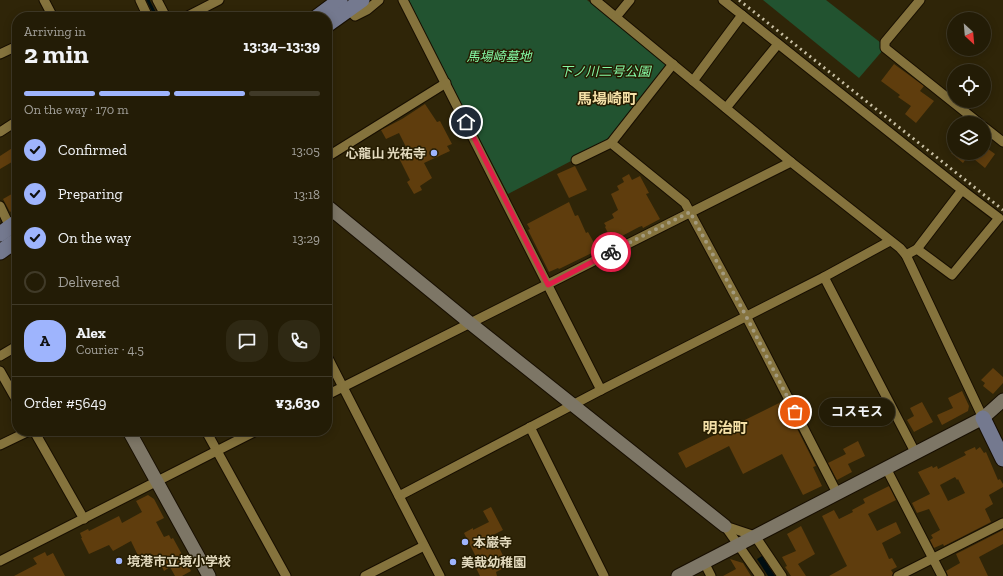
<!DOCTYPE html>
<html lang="en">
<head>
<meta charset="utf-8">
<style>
  :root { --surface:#231c06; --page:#2f2914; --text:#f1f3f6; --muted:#a3a19b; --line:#403a28; --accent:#9eb4fd }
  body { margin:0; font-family:"Zilla Slab","Noto Sans JP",serif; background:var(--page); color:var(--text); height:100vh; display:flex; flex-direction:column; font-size:15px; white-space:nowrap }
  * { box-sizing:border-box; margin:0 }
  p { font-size:13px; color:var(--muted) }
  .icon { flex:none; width:22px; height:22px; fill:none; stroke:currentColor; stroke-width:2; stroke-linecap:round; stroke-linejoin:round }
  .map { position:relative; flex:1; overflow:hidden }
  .drawer { position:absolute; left:12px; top:12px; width:320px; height:424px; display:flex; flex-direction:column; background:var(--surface); border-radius:16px; box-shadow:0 2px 10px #0003,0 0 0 1px var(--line) }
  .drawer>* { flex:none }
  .needle { width:26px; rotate:154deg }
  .controls { position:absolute; left:947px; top:12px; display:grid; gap:8px }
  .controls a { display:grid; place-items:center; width:44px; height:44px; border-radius:50%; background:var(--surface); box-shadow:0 2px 10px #0003,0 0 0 1px var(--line); font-size:20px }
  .pin { position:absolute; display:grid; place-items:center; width:34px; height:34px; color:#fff; margin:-17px; border:2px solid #fff; border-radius:50%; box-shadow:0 1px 4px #0007 }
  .courier { position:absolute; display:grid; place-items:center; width:40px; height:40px; margin:-20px; border:3px solid #e11d48; border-radius:50%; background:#fff; color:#222; box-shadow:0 1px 5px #0007 }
  .bubble { position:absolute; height:28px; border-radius:14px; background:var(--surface); box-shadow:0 2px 10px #0003,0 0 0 1px var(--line); font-size:13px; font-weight:700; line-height:28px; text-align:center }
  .headline em { font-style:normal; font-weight:700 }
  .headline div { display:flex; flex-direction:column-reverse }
  .headline { display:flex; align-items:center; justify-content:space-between; height:68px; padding:0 12px }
  h1 { font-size:26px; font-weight:700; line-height:30px }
  .bar { display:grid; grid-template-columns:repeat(4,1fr); gap:6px 4px; align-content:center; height:48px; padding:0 12px }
  .bar i { height:5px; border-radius:3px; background:var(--line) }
  .bar .selected { background:var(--accent) }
  .bar p { grid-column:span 4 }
  .line { display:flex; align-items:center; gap:10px; padding:0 12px; border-top:1px solid var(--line) }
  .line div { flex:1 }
  .round { display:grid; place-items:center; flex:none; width:42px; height:42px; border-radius:16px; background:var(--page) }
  ol { padding:0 12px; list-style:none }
  li { display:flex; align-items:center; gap:12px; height:44px }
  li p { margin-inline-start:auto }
  li .icon { padding:4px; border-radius:50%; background:var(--accent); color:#111; stroke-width:4 }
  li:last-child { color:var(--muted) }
  li i { width:22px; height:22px; border:2px solid var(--line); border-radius:50% }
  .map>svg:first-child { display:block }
</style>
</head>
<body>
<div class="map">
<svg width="1003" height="576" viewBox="0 0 1003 576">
  <rect width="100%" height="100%" fill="#2f2508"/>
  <g fill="#225330">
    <path d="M408,0H587L668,64L607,140L573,160L508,194Z"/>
    <path d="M763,0H826L881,43L883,50L859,78Z"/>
  </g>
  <path fill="#000e11" d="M762,556L775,576H768L757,559Z"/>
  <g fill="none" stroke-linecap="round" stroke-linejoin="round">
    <path stroke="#000e11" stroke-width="3" d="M148,0L156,16"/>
  </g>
  <g fill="#5f3d0d" fill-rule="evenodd">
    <path d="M894,64L924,86L920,91L934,101L916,123L905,114L911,106L898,97L900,95L881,81Z"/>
    <path d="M425,104L437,122L440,121L452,144L447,146L450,151L424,163L432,178L420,186L422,190L414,194L407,182L410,180L397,154L407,149L399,133L386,139L381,130L402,119Z"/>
    <path d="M17,145V159L0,169V156Z"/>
    <path d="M984,146L995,154L985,168L969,155L963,163L951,153H984Z"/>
    <path d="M575,166L587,190L569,198L557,174Z"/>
    <path d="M629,174L632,180L640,176L649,193L646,194L660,219L643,228L642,226L639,227L622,236L623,238L613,243L605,227L606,226L604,223L614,218L612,214L618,210L611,194L619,190L617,186L624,182L622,178Z"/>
    <path d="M17,191V207L10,212L3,199Z"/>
    <path d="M569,202L575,216L578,215L586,233L588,232L598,250L559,269L558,268L549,272L528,230L530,229L527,224Z"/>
    <path d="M993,368L1003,377V383L993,394L983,386L985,383L981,380Z"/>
    <path d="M962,391L969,406L968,411L942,425L937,415L953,408L948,398Z"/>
    <path d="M783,401L816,466L813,467L822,486L803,495L782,454L743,474L729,446L686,468L678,453Z"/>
    <path d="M922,402L933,422L914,432L907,420L914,416L910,408Z"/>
    <path d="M858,441L865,456L848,464L852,472L837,480L828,463L846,454L843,449Z"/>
    <path d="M975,447L976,450L980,447L984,453L986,452L998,480L1000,479L1003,484V487L989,495L993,504L985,509L991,522L944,546L943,544L934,548L930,540L933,538L931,535L940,530L929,509L917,513L912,503L930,494L918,472L932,466L933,468L937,466L938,469L966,455L964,452ZM955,477L957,480L958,479L965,493L948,501L940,485Z"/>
    <path d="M889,486L896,500L868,514L877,531L896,522L901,533L882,543L889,559L892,558L897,567L891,570L893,573L892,576H829L847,566L822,516L834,510L839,519L853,512L852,510L865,503L863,499Z"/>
    <path d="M148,495L154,499L164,518L156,522L164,537L169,535L171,539L173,538L191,571L182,576H175L170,567L164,571L159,560L144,568L131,541L113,551L109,545L89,554L81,538H82L80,533L88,529L89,531L119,516L122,523L142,512L136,501Z"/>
    <path d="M491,507L503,530L493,535L508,566L496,572L497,576H480L472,560L476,558L475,555L464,533L473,528V530L489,522L483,511Z"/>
    <path d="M801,526L815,554L798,564L806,576H791L785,567L787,566L782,557L796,551L787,534Z"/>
    <path d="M1003,530V544L979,557L988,576H948L946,571L960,563L956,554Z"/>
    <path d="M45,552L47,556L53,553L65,576H14L37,564L33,558Z"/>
    <path d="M730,559L743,563L751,576H723L736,569Z"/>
  </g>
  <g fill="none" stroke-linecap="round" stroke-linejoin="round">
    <g stroke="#170e00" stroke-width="11">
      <g id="street">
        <path d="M44,0L53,17"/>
        <path d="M140,0L148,17"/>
        <path d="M157,0L166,17"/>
        <path d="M403,0L601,390"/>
        <path d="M595,0L791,162L900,248L906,255L983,418"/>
        <path d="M920,0L885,42V48L979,123"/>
        <path d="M348,9L355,16L367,10L379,0"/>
        <path d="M742,15L962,190L917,249L906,255"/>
        <path d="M186,17L219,0"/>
        <path d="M616,17L630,0"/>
        <path d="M0,54L17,46"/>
        <path d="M673,64L611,143L685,203L746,316L837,493"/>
        <path d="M693,81L742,15L723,0"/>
        <path d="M726,108L778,44"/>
        <path d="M984,127L1003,142"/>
        <path d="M0,132L17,121"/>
        <path d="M327,157L446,83"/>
        <path d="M576,160L611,143"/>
        <path d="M0,206L10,227"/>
        <path d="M917,249L952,275L999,218L962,190"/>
        <path d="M824,277L915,452"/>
        <path d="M0,356L17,346"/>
        <path d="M327,356L440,576"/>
        <path d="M0,371L17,401"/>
        <path d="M327,395L791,162"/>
        <path d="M530,427L604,576"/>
        <path d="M34,431L84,519"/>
        <path d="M206,431L286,576"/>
        <path d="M0,445L29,431"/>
        <path d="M886,468L942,576"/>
        <path d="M399,496L601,390L824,277L890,241"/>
        <path d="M725,526L755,536L782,576"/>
        <path d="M725,526L760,576"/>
        <path d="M0,561L256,431"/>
        <path d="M704,562L711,576"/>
        <path d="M365,576L424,546"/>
        <path d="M898,576L1003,523"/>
      </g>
    </g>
    <g stroke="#170e00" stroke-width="15">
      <g id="secondary">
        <path d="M327,206L470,323L725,526"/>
        <path d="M129,431L209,576"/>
        <path d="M678,576L983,418L1003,400"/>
      </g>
    </g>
    <g stroke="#170e00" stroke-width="17">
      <g id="primary">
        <path d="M317,17L340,0"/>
        <path d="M327,25L362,0"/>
        <path d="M0,234L17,222"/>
        <path d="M0,252L17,240"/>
        <path d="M983,418L1003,459"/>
      </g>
    </g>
    <use href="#street" stroke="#85733d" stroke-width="9"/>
    <use href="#secondary" stroke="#7d7666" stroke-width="13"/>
    <use href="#primary" stroke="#74798f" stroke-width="15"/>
    <path stroke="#cac1a5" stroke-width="3" stroke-dasharray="2 4" stroke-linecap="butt" d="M739,0L1003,210"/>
  </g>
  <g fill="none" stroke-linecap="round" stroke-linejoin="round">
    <path stroke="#a39a7e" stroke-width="4" stroke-dasharray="0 7.2" d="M611,252L690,212L746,316L795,412"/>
    <path stroke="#e11d48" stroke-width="5" d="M466,122L548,285L611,252"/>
  </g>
  <g fill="#9eb4fd" stroke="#251c01" stroke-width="1.5">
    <circle cx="434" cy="153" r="4"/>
    <circle cx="465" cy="542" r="4"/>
    <circle cx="119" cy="561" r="4"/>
    <circle cx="453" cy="562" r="4"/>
  </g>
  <g text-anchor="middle" stroke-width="3" stroke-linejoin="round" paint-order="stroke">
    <g font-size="13" font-style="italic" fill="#85faa5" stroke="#251c01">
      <text x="499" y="61">馬場崎墓地</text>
      <text x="605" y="76">下ノ川二号公園</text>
    </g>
    <g font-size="13" font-weight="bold" fill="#e2d9bd" stroke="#251c01" text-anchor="start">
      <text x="426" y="158" text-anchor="end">心龍山 光祐寺</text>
      <text x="473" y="547">本巌寺</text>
      <text x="127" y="566">境港市立境小学校</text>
      <text x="461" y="567">美哉幼稚園</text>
    </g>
    <g font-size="15" font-weight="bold" fill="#f4e0a7" stroke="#251c01">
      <text x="607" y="104">馬場崎町</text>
      <text x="725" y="433">明治町</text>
    </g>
  </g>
</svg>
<div class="controls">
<a><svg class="needle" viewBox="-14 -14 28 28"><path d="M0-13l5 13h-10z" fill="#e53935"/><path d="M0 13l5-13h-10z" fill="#a3a19b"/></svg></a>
<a><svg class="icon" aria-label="locate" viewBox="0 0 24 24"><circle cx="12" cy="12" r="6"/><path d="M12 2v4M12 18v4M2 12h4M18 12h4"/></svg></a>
<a><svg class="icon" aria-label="layers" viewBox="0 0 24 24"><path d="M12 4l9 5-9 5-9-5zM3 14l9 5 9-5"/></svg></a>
</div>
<div class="pin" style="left:795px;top:412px;background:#ea580c"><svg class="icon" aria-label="bag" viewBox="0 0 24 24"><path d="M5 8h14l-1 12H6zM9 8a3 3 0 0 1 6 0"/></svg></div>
<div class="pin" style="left:466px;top:122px;background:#1f2937"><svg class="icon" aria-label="home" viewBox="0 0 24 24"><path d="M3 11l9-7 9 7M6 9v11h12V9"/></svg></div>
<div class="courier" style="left:611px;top:252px"><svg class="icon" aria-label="bike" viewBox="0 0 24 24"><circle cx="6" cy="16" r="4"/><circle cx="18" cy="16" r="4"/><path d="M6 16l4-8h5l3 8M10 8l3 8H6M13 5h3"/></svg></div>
<div class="bubble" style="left:819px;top:398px;width:76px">コスモス</div>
<section class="drawer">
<div class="headline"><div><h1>2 min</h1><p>Arriving in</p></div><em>13:34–13:39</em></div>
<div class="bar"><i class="selected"></i><i class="selected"></i><i class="selected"></i><i></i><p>On the way · 170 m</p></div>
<ol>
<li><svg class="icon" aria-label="check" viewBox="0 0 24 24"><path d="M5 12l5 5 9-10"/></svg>Confirmed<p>13:05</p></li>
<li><svg class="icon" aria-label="check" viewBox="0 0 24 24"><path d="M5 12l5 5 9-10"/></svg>Preparing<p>13:18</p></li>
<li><svg class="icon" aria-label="check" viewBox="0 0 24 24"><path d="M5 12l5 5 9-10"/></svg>On the way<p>13:29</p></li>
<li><i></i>Delivered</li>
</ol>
<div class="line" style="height:72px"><b class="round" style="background:var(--accent);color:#111">A</b><div><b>Alex</b><p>Courier · 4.5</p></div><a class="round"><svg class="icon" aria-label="chat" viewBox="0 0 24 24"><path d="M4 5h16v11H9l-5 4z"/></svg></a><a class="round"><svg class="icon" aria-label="phone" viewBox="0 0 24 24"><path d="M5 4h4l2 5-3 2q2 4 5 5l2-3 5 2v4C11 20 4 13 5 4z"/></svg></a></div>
<div class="line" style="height:52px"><div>Order #5649</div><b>¥3,630</b></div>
</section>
</div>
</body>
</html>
